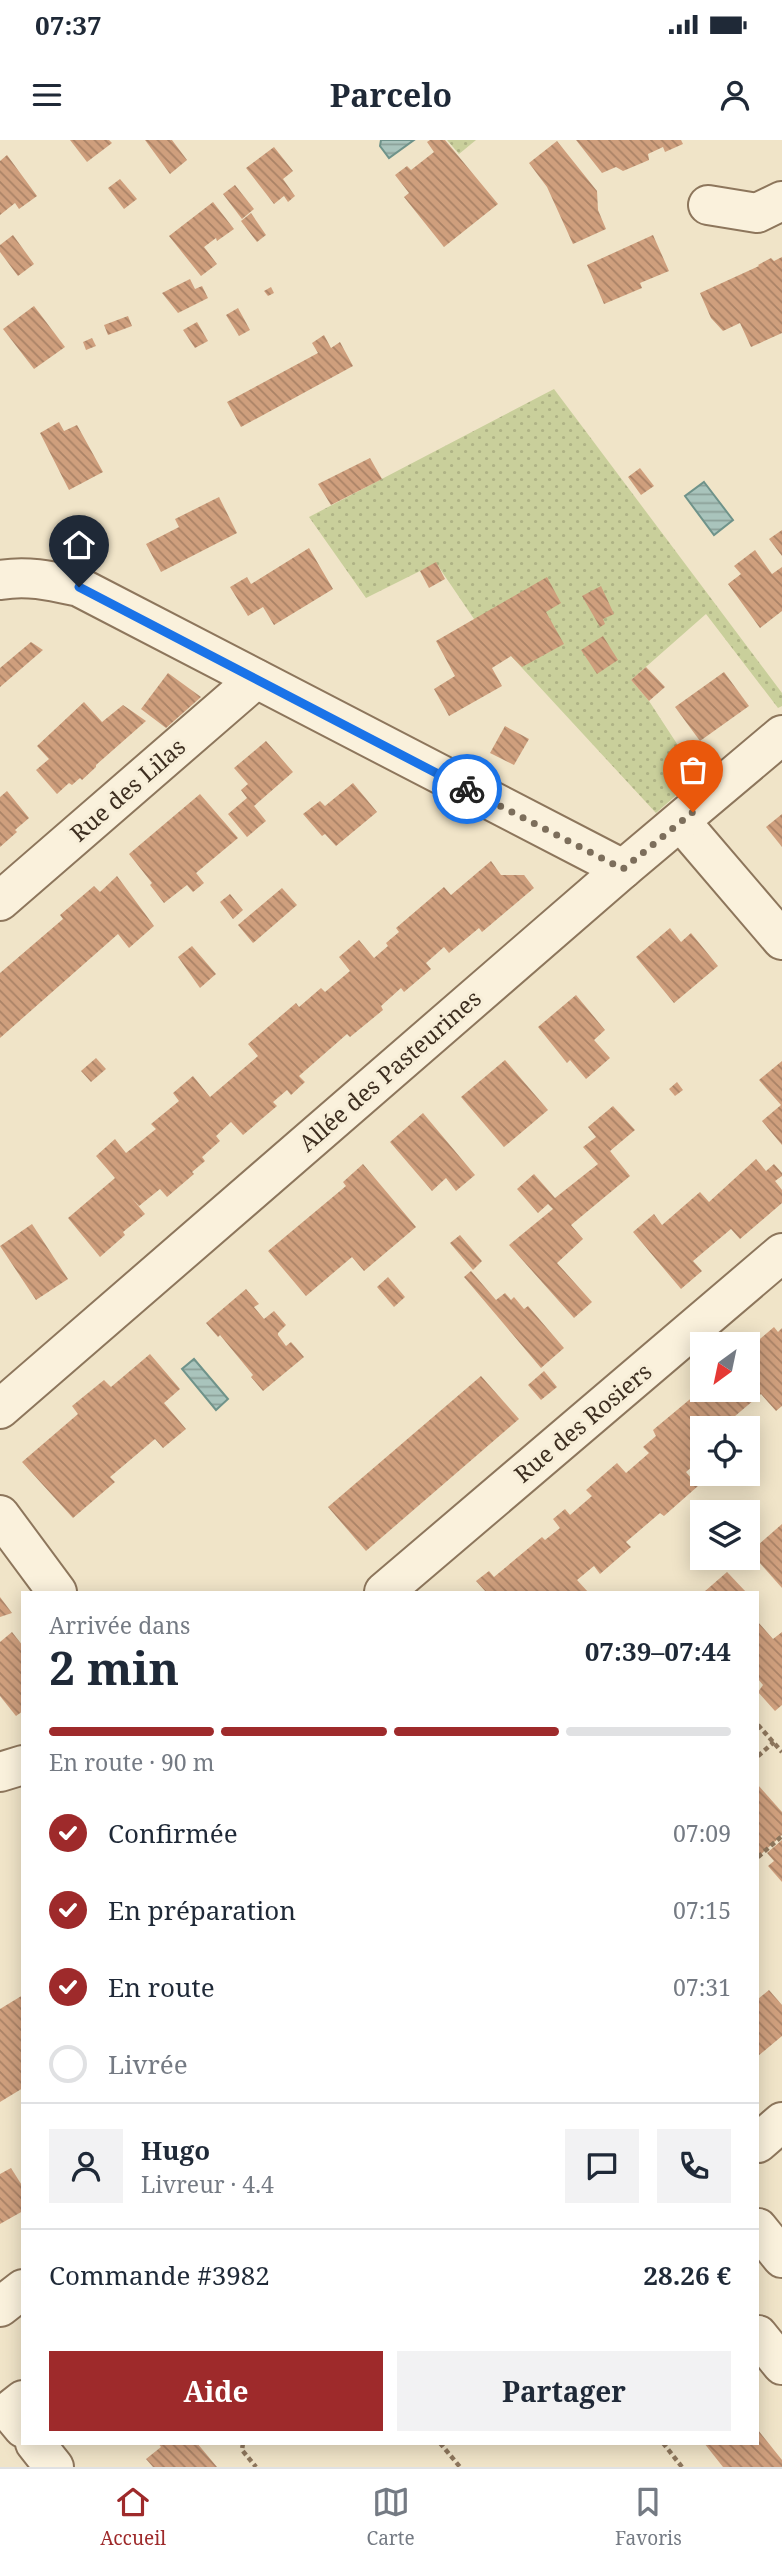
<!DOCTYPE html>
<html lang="fr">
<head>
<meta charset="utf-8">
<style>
  :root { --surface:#fff; --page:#f2f2f3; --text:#1f2937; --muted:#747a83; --line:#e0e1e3; --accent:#9e2a2b }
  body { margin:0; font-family:"Noto Serif",serif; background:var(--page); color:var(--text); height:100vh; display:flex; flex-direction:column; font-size:26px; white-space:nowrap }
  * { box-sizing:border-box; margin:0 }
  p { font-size:23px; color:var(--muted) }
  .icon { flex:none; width:38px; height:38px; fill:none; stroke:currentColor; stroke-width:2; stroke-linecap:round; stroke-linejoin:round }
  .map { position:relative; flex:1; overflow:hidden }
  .sheet { position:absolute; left:21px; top:1451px; width:738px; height:854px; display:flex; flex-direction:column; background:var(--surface); border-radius:0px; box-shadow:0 4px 18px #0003 }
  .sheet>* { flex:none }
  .needle { width:46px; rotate:213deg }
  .fabs { position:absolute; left:690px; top:1192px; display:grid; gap:14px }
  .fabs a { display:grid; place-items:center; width:70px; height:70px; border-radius:0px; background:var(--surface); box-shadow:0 4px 18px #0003; font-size:35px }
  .pin { position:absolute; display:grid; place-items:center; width:60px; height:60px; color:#fff; margin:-72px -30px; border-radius:50% 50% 50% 0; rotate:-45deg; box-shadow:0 0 7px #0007 }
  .pin .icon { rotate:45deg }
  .courier { position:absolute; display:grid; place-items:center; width:70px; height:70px; margin:-35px; border:5px solid #1a73e8; border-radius:50%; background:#fff; color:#222; box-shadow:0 2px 9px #0007 }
  .head em { font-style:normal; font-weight:700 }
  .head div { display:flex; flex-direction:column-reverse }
  .head { display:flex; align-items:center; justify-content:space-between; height:119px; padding:0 28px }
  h1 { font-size:46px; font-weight:700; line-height:52px }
  .bar { display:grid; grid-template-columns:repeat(4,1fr); gap:10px 7px; align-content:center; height:84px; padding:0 28px }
  .bar i { height:9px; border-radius:5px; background:var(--line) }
  .bar .active { background:var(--accent) }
  .bar p { grid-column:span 4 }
  .line { display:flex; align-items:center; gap:18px; padding:0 28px; border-top:2px solid var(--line) }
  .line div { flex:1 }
  .round { display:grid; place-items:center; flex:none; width:74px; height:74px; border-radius:0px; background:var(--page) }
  ol { padding:0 28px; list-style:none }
  li { display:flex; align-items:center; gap:21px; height:77px }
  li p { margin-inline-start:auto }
  li .icon { padding:7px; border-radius:50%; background:var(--accent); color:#fff; stroke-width:4 }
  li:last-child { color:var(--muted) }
  li i { width:38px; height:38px; border:4px solid var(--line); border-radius:50% }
  .cta { display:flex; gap:14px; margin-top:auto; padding:14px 28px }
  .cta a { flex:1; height:80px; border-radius:0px; background:var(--accent); color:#fff; font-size:28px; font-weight:700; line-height:80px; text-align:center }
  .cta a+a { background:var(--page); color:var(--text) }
  .status { display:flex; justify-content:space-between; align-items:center; height:49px; padding:0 35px; background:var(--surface); direction:ltr }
  .status svg { height:19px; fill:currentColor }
  header { display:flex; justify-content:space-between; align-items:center; height:91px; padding:0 28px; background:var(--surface); font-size:32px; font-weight:700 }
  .menu { display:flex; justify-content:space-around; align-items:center; height:98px; border-top:2px solid var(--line); background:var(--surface); font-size:19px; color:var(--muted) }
  .menu a { display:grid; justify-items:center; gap:4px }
  .menu .active { color:var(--accent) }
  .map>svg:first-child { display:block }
</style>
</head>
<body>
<div class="status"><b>07:37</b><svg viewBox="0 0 49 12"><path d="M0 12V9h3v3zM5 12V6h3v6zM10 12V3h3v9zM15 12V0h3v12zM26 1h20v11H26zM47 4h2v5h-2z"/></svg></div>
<header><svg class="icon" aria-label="menu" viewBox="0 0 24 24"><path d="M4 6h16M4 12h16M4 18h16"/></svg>Parcelo<svg class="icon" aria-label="person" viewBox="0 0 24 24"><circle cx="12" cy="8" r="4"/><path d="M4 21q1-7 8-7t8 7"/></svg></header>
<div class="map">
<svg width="782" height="2327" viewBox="0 0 782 2327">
  <defs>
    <pattern id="grass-dots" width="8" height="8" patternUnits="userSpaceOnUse" patternTransform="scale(1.75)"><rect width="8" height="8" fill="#c9cf9b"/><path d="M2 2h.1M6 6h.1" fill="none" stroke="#aeb285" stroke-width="1.8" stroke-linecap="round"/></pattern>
    <pattern id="water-rules" width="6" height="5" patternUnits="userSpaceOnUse" patternTransform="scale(1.75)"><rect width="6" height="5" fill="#a9c4bc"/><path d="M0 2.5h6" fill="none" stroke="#8ba098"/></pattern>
    <pattern id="building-back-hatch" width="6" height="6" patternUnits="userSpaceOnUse" patternTransform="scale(1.75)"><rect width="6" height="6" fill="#cf9f7d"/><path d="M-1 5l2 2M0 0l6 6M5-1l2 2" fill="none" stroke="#a98266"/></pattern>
  </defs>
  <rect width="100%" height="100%" fill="#f0e4c8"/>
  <g fill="url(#grass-dots)">
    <path d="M447,0H476L459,14Z"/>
    <path d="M554,249L782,553V566L778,568L706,474L631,540L649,561L698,636L656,673L511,516L474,479L436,423L366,458L309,377Z"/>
  </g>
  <g fill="url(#water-rules)" stroke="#6f938a" stroke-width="2">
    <path d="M381,0H414L389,18L380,6Z"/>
    <path d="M704,342L733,380L714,395L685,356Z"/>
    <path d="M194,1219L228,1259L216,1270L182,1229Z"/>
  </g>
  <g fill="url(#building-back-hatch)">
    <path d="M70,0H109L112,3L87,22Z"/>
    <path d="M145,0H172L187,20L170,34Z"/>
    <path d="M430,0H445L498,64L444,107L404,57L409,53L395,35L407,26L411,30L434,12L427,2Z"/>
    <path d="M576,0H681L683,4L665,12L663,7L648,14L649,20L623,31L616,27L602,33Z"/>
    <path d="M557,1L597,51L598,70L606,89L573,104L547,47L529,23Z"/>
    <path d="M274,7L293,31L283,39L295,56L288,62L284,56L274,64L246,28Z"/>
    <path d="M7,15L37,56L19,69L15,63L0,75V21Z"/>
    <path d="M120,39L137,59L124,69L108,48Z"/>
    <path d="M235,45L254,69L242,79L223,54Z"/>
    <path d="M213,62L234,89L217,101L216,98L204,107L217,124L201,136L169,96Z"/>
    <path d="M251,73L266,95L257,102L241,81Z"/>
    <path d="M13,95L34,124L18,136L0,112V105Z"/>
    <path d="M653,95L669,131L640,143L642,148L604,164L587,125Z"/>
    <path d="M782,117V193L751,207L740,183L723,191L711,178L700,153L759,126L758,125L771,118L774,121Z"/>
    <path d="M190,139L195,149L202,146L208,158L178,173L162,153Z"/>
    <path d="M271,147L274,153L268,156L264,151Z"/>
    <path d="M34,166L65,207L34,229L3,189Z"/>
    <path d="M238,168L250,190L239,196L226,175Z"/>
    <path d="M128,176L132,186L108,195L104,185Z"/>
    <path d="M197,182L208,201L195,208L183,190Z"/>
    <path d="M324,195L331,208L340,202L353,226L241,287L227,262L318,213L312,203Z"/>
    <path d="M92,198L96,206L86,210L83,202Z"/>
    <path d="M59,282L64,291L77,285L103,332L69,350L40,293Z"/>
    <path d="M370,318L382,339L331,365L318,344Z"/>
    <path d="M640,328L654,346L641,355L628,337Z"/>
    <path d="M219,357L237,393L161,432L146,404L179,387L175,379Z"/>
    <path d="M782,390V416L769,399Z"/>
    <path d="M309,408L333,449L274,485L263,467L248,476L230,447L247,437L251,444Z"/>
    <path d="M755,410L772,434L782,427V471L760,488L728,444L741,434L734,426Z"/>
    <path d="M436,422L445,439L429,448L420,431Z"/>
    <path d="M547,437L561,463L546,472L564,504L522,527L511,516L492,528L502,546L449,576L434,549L455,536L436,501Z"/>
    <path d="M601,446L614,474L603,479L605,484L600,487L582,456Z"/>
    <path d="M603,496L618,520L597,534L581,510Z"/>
    <path d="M31,502L43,510L0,547V528Z"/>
    <path d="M646,527L665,547L649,561L631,540Z"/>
    <path d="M724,532L749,566L700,601L675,567Z"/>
    <path d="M168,533L201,557L166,588L141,569Z"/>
    <path d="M84,562L102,582L123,565L146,581L96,625V627L82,640L80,638L72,645L69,643L57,654L36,630L49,619L37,606Z"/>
    <path d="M505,586L529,599L514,625L490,613Z"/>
    <path d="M266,601L293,632L254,666L266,681L247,697L228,674L247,658L241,650L248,644L234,628Z"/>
    <path d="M353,643L377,672L336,706L325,694L322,696L303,674L320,661L325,666Z"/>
    <path d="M7,651L29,678L15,690L17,692L0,707V657Z"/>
    <path d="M200,654L238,698L196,733L204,743L193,752L187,745L164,763L150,745L152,743L129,714Z"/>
    <path d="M782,674V707L766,687Z"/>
    <path d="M491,721L501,735H524L534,748L482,792L479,788L449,813L444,807L426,823L431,829L404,852L401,848L381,866L383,870L350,897L347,894L299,936L305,942L291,955L287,950L273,962L277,966L243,995L231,982L216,996L220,1001L202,1017L205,1021L192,1032L194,1034L167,1057L160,1049L139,1066L130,1056L145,1074L123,1092L125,1095L100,1117L68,1078L115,1038L96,1016L115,999L126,1013L156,989L151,984L179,961L173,953L193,936L210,957L258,916L248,904L296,863L299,867L321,848L325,852L350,831L339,817L359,800L374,818L388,806L386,803L399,792L396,788L444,747L451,755Z"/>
    <path d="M117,736L154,786L129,808L118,794L0,898V833L63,779L60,775L94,746L100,752Z"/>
    <path d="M282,748L297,765L253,803L238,785Z"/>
    <path d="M230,754L243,770L233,779L220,762Z"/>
    <path d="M670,788L681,802L691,793L718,826L674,863L636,817Z"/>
    <path d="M192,806L216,834L200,848L178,817Z"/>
    <path d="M576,855L605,890L594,900L610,918L586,939L570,920L567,923L538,887Z"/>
    <path d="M96,918L106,929L91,942L81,931Z"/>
    <path d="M505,920L548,970L504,1007L461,957Z"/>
    <path d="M782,921V1005L762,981L781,965L759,940Z"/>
    <path d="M677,942L683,950L675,956L669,949Z"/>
    <path d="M613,966L635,990L610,1011L630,1036L571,1085L583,1099L557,1123L592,1162L574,1178L509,1105L553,1069L548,1064L538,1073L517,1049L534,1034L555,1058L598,1024L583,1007L596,997L588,987Z"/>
    <path d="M423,973L475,1035L456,1051L446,1038L432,1051L390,1002Z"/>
    <path d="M756,1019L766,1031L774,1024L782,1033V1036L775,1041L782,1050V1063L740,1099L731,1089L706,1110L693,1121L702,1131L681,1149L633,1092L654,1074L662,1085L700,1052L709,1062Z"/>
    <path d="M363,1024L416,1087L364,1131L352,1117L306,1156L268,1111L346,1046L343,1042Z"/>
    <path d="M32,1084L68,1139L36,1160L0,1106Z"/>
    <path d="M460,1095L482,1121L473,1130L450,1103Z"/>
    <path d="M471,1131L496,1160L505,1153L511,1160L514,1157L524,1169L528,1166L564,1208L541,1228L464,1137Z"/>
    <path d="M388,1137L405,1157L394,1167L377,1147Z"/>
    <path d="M246,1149L259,1164L254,1167L264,1179L274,1171L286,1185L278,1193V1195L286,1206L291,1202L304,1217L263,1251L251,1237L253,1235L220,1195L218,1197L206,1183Z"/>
    <path d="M774,1187L778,1192L782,1188V1266L776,1271L761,1254L721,1288H702V1318L686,1332L698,1346L664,1376L660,1373L626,1402L631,1407L600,1434L594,1426L577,1440L588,1452H486L476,1441L489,1431L494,1437L542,1397L545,1400L560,1388L553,1379L565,1369L570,1375L592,1356L586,1350L617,1323L626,1333L649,1313L643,1307L656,1296L653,1290L701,1250H747V1210Z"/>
    <path d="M150,1214L180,1249L164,1263L186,1289L163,1308L155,1299L110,1337L115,1342L73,1378L22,1322L78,1274L72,1266L104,1240L111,1247Z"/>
    <path d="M544,1231L557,1247L541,1260L528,1245Z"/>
    <path d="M481,1236L519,1279L366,1411L328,1367Z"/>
    <path d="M782,1384V1448L750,1412Z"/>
    <path d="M727,1432L746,1452H704Z"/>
    <path d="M0,1457L12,1473L0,1477Z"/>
    <path d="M758,1482L773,1499L782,1492V1565L775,1571L758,1552L763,1545L758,1539Z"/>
    <path d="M12,1492L23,1506V1571L16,1576L0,1556V1502Z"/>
    <path d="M758,1645L782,1672V1695L759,1716Z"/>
    <path d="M782,1700V1742L768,1726L774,1721L767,1713Z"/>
    <path d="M769,1850L782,1865V1896L758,1916V1859Z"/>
    <path d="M23,1855V1948L0,1962V1869Z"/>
    <path d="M11,2028L23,2047V2071L0,2084V2034Z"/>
    <path d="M758,2290L782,2320V2327H723L704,2303H758Z"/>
    <path d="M158,2303H197L217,2327H153L146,2319L161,2307Z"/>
  </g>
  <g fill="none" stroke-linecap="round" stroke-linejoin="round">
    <g stroke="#8d765c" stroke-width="42">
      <g id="minor">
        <path d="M708,65L757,73L782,61"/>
        <path d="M0,440C28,435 52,441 79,447L623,729"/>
        <path d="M681,682L782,800"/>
        <path d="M0,761L256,539"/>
        <path d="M0,1269L623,729L782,595"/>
        <path d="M0,1375L57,1452"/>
        <path d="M384,1452L782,1113"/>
        <path d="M0,1632L23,1625"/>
        <path d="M758,2003L782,1982"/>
        <path d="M758,2088L782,2118"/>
        <path d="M0,2167L23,2149"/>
        <path d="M758,2195L782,2225"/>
        <path d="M23,2260L9,2271L23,2288"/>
        <path d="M35,2303L54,2327"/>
      </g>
    </g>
    <g stroke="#8d765c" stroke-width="4.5" stroke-dasharray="5 3.5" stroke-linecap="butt">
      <path d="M758,1585L782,1612"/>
      <path d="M758,1616L774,1602"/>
      <path d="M758,1717L782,1696"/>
      <path d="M243,2303L242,2310L256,2327"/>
      <path d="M440,2303L460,2327"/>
      <path d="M663,2303L682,2327"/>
    </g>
    <use href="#minor" stroke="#faf1dc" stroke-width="38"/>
  </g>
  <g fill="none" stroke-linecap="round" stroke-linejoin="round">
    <path stroke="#7c6e5b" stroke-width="7" stroke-dasharray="0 12.6" d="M467,649L623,729L693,672"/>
    <path stroke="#1a73e8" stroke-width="9" d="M79,447L467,649"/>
  </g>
  <g text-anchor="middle" stroke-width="6" stroke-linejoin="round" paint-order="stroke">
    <g font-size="23" fill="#3d2e20" stroke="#f7eed8">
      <text transform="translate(128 650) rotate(-41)" y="8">Rue des Lilas</text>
      <text transform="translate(390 931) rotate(-41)" y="8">Allée des Pasteurines</text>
      <text transform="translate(583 1283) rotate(-40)" y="8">Rue des Rosiers</text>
    </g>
  </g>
</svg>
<div class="fabs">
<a><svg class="needle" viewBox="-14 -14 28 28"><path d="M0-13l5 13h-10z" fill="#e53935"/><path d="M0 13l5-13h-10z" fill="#747a83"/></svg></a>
<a><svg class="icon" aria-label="locate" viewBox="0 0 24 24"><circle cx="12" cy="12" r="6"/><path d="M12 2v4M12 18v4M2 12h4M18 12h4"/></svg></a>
<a><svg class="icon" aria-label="layers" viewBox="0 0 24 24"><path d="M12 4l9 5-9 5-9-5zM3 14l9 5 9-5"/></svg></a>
</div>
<div class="pin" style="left:693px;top:672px;background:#ea580c"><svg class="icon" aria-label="bag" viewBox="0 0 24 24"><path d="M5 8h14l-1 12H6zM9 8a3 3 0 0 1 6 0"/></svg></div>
<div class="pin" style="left:79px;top:447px;background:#1f2937"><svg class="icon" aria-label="home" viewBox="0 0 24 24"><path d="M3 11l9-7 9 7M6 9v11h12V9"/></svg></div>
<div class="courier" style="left:467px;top:649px"><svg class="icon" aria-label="bike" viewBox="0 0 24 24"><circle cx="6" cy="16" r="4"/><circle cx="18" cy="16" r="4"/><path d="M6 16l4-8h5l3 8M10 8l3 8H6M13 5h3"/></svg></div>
<section class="sheet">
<div class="head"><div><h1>2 min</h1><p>Arrivée dans</p></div><em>07:39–07:44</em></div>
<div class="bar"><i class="active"></i><i class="active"></i><i class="active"></i><i></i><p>En route · 90 m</p></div>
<ol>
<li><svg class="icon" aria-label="check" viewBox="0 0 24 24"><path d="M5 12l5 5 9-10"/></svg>Confirmée<p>07:09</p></li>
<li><svg class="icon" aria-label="check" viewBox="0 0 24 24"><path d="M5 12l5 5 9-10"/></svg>En préparation<p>07:15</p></li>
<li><svg class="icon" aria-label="check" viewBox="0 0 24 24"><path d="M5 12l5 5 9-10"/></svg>En route<p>07:31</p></li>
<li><i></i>Livrée</li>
</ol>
<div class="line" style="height:126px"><a class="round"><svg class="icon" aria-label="person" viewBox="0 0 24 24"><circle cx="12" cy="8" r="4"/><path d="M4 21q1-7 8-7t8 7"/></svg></a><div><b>Hugo</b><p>Livreur · 4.4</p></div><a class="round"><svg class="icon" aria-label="chat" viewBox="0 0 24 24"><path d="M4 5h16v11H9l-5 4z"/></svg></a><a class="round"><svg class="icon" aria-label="phone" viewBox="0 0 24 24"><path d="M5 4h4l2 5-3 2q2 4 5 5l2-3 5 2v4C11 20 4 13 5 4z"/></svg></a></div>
<div class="line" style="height:91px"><div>Commande #3982</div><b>28.26 €</b></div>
<div class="cta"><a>Aide</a><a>Partager</a></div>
</section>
</div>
<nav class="menu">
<a class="active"><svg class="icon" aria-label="home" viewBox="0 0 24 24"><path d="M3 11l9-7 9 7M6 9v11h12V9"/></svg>Accueil</a>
<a><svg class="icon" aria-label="map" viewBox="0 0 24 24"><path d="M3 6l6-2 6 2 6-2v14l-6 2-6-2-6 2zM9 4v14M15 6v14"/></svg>Carte</a>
<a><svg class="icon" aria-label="saved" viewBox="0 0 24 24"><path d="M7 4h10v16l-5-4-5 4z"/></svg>Favoris</a>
</nav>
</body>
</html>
